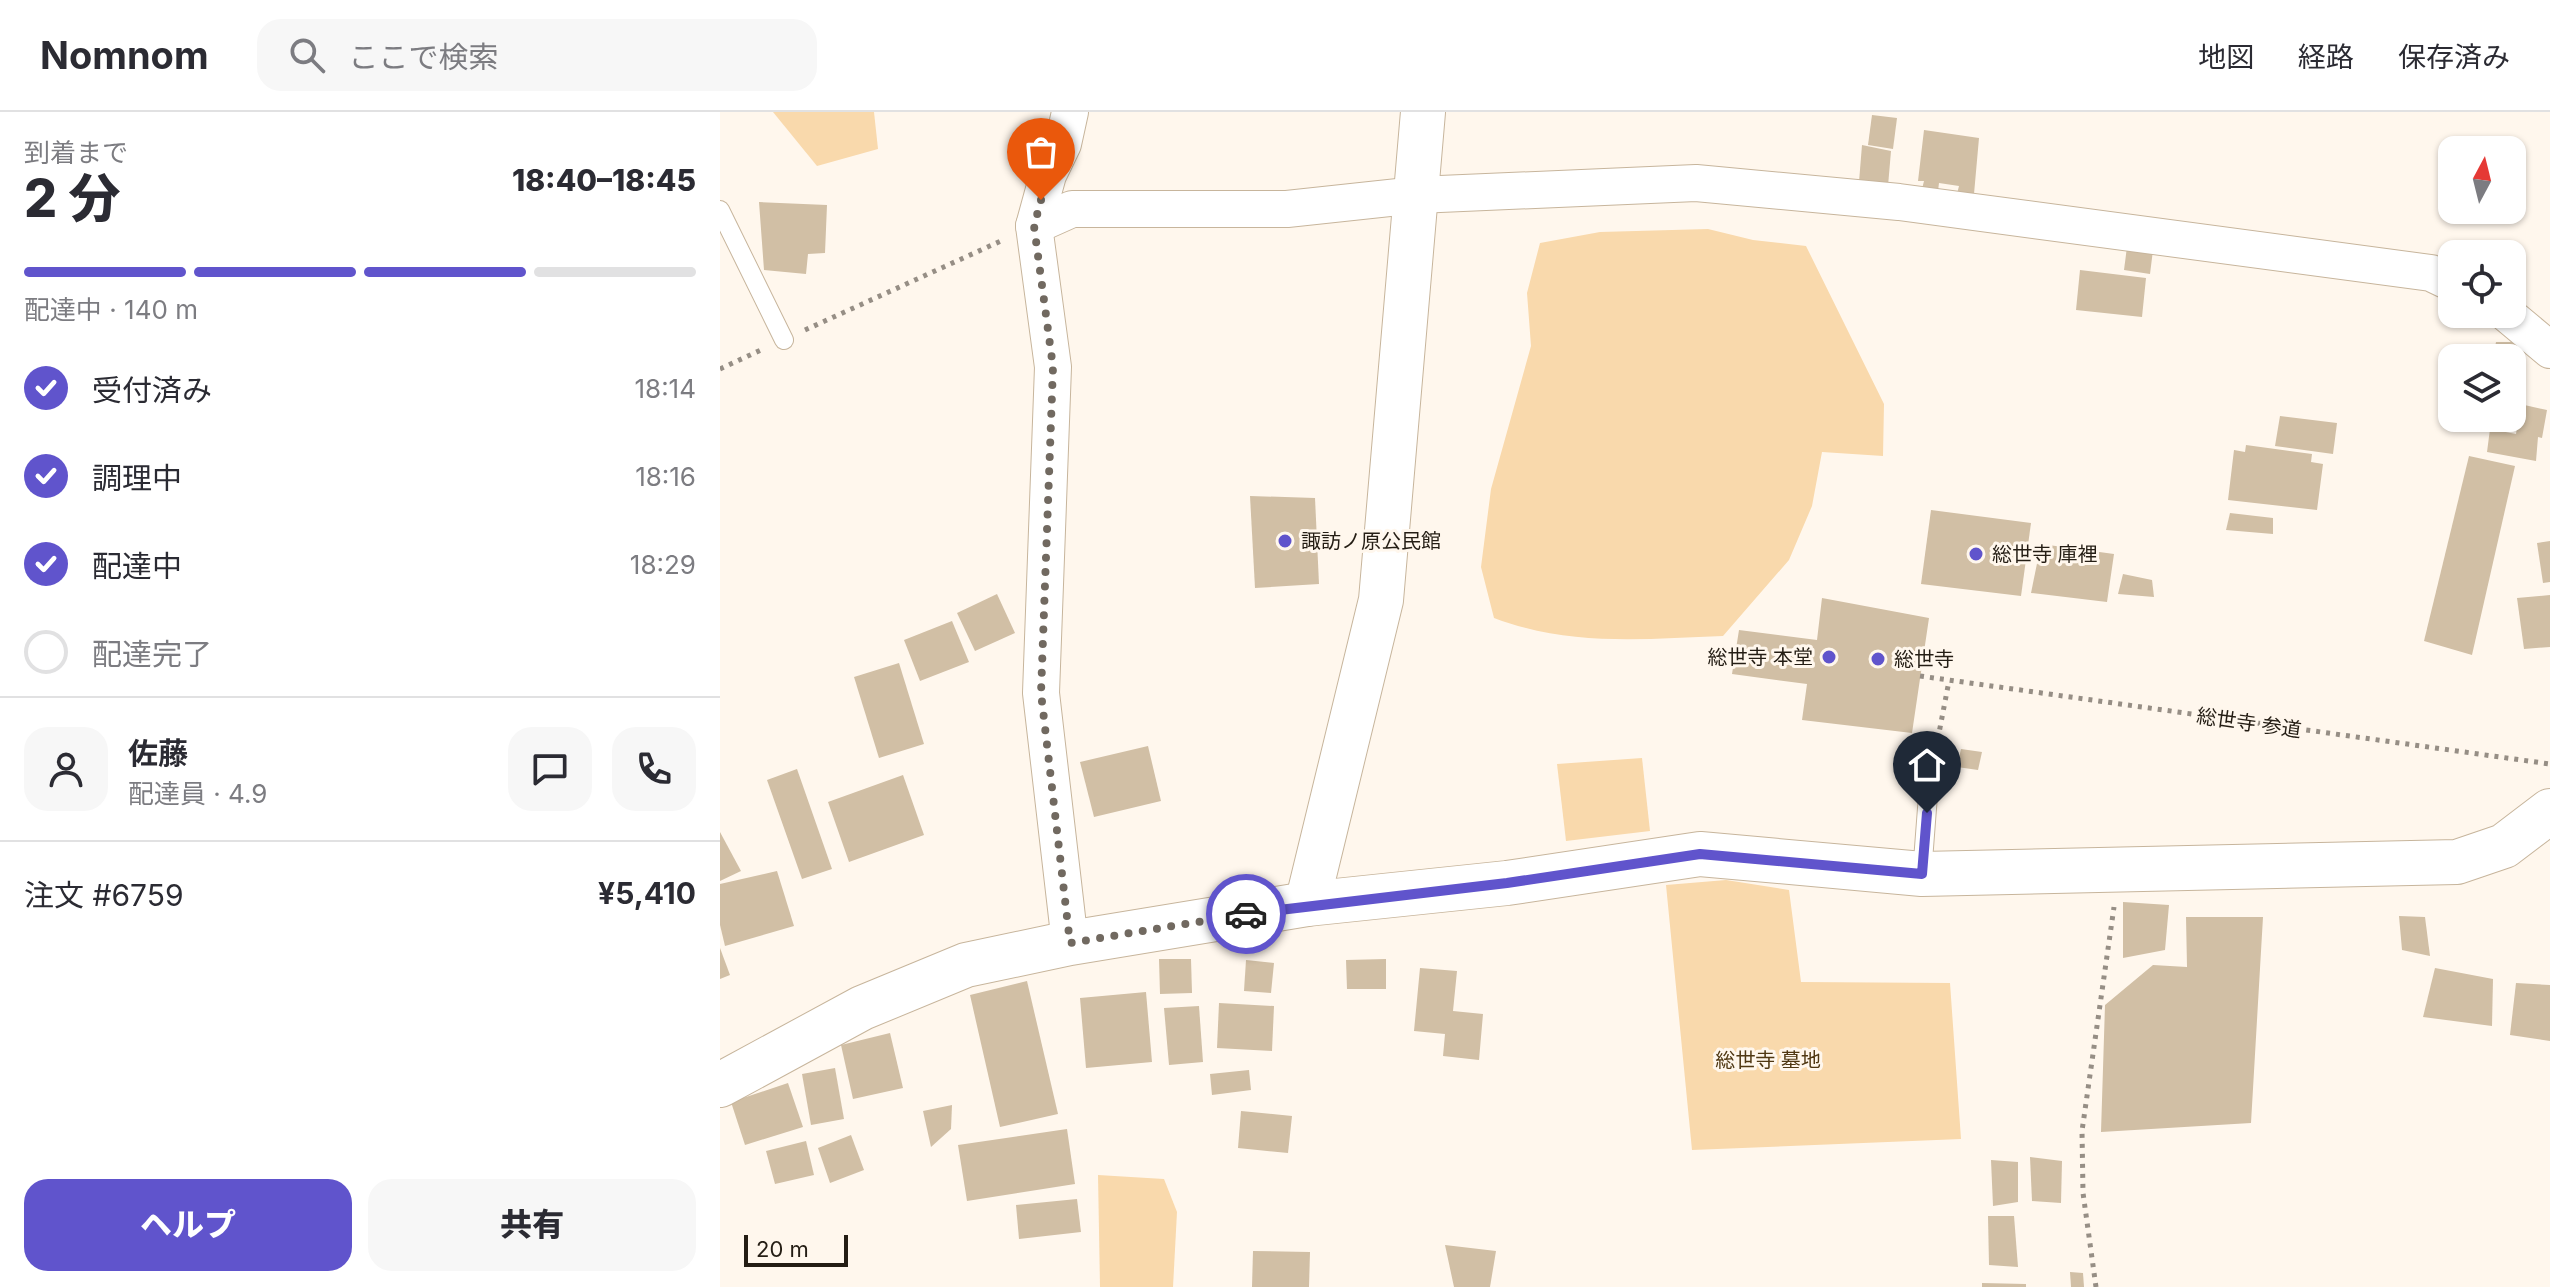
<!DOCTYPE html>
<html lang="ja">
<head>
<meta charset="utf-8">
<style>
  :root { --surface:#fff; --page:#f7f7f7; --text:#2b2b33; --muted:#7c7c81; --line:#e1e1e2; --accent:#6054cc }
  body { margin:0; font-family:Inter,"Noto Sans JP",sans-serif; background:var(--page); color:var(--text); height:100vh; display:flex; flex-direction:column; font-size:30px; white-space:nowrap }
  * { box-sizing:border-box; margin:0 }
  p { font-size:26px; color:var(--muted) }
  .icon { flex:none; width:44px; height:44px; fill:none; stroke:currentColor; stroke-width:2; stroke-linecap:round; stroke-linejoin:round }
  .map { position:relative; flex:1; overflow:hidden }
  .drawer { display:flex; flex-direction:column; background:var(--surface); width:720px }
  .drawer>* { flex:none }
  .needle { width:52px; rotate:7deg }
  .controls { position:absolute; left:1718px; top:24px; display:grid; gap:16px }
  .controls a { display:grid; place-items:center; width:88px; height:88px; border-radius:16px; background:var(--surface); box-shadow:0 2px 6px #0004; font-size:40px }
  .scale { position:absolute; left:24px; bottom:20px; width:104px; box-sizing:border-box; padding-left:8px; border:4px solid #241d14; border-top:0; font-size:22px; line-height:28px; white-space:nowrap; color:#241d14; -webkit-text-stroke:6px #fff7ed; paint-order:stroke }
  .pin { position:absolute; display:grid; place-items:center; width:68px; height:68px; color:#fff; margin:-82px -34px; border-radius:50% 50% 50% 0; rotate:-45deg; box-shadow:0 0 8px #0007 }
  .pin .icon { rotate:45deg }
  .courier { position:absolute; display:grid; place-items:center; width:80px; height:80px; margin:-40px; border:6px solid #6054cc; border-radius:50%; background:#fff; color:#222; box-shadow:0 2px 10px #0007 }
  .overview em { font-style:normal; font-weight:800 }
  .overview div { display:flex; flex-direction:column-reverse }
  .overview { display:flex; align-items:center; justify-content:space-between; height:136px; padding:0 24px }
  h1 { font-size:52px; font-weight:800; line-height:60px }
  .bar { display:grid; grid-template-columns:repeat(4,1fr); gap:12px 8px; align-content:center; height:96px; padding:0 24px }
  .bar i { height:10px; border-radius:6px; background:var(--line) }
  .bar .current { background:var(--accent) }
  .bar p { grid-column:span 4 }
  .line { display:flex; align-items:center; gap:20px; padding:0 24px; border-top:2px solid var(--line) }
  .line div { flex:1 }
  .round { display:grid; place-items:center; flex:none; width:84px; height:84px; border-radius:24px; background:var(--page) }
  ol { padding:0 24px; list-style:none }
  li { display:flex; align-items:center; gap:24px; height:88px }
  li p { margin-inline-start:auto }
  li .icon { padding:8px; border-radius:50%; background:var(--accent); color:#fff; stroke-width:4 }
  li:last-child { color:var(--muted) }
  li i { width:44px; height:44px; border:4px solid var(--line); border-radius:50% }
  .cta { display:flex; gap:16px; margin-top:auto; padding:16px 24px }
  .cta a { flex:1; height:92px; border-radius:24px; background:var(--accent); color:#fff; font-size:32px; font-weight:800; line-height:92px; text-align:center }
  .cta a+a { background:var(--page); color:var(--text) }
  header { display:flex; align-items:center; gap:48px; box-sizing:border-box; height:112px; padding:0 40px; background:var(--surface); border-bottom:2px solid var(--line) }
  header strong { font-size:38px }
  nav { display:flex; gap:44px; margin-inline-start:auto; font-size:28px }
  .search { width:560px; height:72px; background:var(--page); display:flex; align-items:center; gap:20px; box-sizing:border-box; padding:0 28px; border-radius:24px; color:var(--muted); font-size:30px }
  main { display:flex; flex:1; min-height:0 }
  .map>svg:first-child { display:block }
</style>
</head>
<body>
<header>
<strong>Nomnom</strong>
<div class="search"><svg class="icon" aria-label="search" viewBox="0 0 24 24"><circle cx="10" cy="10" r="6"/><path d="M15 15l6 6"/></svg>ここで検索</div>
<nav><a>地図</a><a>経路</a><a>保存済み</a></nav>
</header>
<main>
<section class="drawer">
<div class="overview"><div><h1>2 分</h1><p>到着まで</p></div><em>18:40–18:45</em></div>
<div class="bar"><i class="current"></i><i class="current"></i><i class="current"></i><i></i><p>配達中 · 140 m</p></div>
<ol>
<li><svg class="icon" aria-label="check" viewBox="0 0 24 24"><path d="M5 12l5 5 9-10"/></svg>受付済み<p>18:14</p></li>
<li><svg class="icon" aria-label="check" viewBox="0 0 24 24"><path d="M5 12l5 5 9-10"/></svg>調理中<p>18:16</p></li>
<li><svg class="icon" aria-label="check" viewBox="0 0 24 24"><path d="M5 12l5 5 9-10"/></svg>配達中<p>18:29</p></li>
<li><i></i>配達完了</li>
</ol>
<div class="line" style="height:144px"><a class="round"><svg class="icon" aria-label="person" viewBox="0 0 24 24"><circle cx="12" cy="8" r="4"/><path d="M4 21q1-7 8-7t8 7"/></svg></a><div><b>佐藤</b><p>配達員 · 4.9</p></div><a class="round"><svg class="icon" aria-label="chat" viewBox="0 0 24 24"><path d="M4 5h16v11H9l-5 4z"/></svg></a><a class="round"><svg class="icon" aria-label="phone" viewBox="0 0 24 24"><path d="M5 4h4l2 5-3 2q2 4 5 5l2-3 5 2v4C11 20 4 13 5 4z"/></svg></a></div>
<div class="line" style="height:104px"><div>注文 #6759</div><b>¥5,410</b></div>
<div class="cta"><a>ヘルプ</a><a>共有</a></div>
</section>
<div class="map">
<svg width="1830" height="1175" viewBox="0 0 1830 1175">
  <rect width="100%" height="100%" fill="#fff7ed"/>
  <g fill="#f9d9ac">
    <path d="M53,0H154L158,37L97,54Z"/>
    <path d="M988,117L1033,128L1086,134L1164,292L1163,344L1102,340L1092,394L1069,448L1003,524C923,527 851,535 774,506L761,455L771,377L811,234L807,181L820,131L880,120Z"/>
    <path d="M922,646L930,719L846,729L837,652Z"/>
    <path d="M1006,768L1069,778L1081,870L1230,871L1241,1027L972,1038L946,773Z"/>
    <path d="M378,1063L444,1067L457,1100L453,1175H380Z"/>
  </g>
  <g fill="#d1bfa5">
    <path d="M1152,3L1177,6L1173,37L1148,33Z"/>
    <path d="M1204,18L1259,26L1254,82H1237L1239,74L1219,71L1218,79L1202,77L1204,69H1198Z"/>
    <path d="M1142,33L1171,39L1168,74L1139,70Z"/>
    <path d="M39,90L107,93L105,141L88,142L86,162L44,158Z"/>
    <path d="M1407,135L1433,138L1430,162L1404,158Z"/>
    <path d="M1360,158L1426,166L1422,205L1356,198Z"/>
    <path d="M1776,230H1799L1794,274L1792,246H1773Z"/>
    <path d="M1800,292L1827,298L1822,326L1818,325L1816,349L1767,340L1770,317L1796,322Z"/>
    <path d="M1560,304L1617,311L1613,342L1555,334Z"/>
    <path d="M1764,306H1790L1789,314L1764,307Z"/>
    <path d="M1526,333L1592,342L1591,350L1603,352L1597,398L1508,388L1514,338L1525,340Z"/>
    <path d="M1749,344L1795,354L1752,543L1704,529Z"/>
    <path d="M530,384L595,386L599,472L535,476Z"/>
    <path d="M1211,398L1311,411L1301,484L1201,472Z"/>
    <path d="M1510,401L1553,406V422L1506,418Z"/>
    <path d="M1830,429V470L1823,471L1817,431Z"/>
    <path d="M1321,432L1394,442L1387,490L1311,481Z"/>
    <path d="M1403,462L1432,468L1434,485L1398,482Z"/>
    <path d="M277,482L295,521L255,539L237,501Z"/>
    <path d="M1830,483V535L1804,537L1797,486Z"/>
    <path d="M1102,486L1209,506L1192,621L1082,608L1087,572L1012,562L1019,518L1097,528Z"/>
    <path d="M232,509L249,550L200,569L184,528Z"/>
    <path d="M179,551L204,632L159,646L134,565Z"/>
    <path d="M428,634L441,689L374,705L360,650Z"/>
    <path d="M1241,637L1262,640L1258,658L1237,655Z"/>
    <path d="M77,657L112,757L82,767L47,668Z"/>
    <path d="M183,663L204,723L129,750L108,690Z"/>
    <path d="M0,720L21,759L0,769Z"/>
    <path d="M57,759L74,814L5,834L0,813V772Z"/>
    <path d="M1403,790L1449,793L1445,838L1403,846Z"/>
    <path d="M1679,804L1705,805L1710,844L1682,838Z"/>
    <path d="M1466,805H1543L1531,1011L1381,1020L1385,893L1433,853L1467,855Z"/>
    <path d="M0,836L10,863L0,867Z"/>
    <path d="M439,847H471L472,881L440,882Z"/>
    <path d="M666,847V877H627L626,848Z"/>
    <path d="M526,848L554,851L551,881L524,879Z"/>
    <path d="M700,856L737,859L733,899L763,902L759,948L723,944L725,922L694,919Z"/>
    <path d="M1715,856L1773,867L1772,914L1703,905Z"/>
    <path d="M307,869L338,1002L280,1015L250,883Z"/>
    <path d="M1796,871L1830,873V929L1790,923Z"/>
    <path d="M426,880L432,950L366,956L360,886Z"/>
    <path d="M499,891L554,894L552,939L497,936Z"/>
    <path d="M479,894L483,950L449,953L444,896Z"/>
    <path d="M170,921L183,976L133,987L121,933Z"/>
    <path d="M115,956L124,1007L91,1013L82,962Z"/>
    <path d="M529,958L531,978L492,983L490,962Z"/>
    <path d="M68,971L83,1015L25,1033L11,990Z"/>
    <path d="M232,993L231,1017L211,1035L203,999Z"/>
    <path d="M521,999L572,1004L568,1041L518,1036Z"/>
    <path d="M347,1017L355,1072L247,1089L238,1033Z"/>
    <path d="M131,1023L144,1058L110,1071L98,1036Z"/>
    <path d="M86,1029L94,1063L55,1072L46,1039Z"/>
    <path d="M1310,1045L1342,1049L1341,1091L1312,1089Z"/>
    <path d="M1271,1048L1298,1050V1090L1273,1094Z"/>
    <path d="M357,1087L361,1120L299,1127L296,1093Z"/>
    <path d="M1268,1104H1294L1298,1155L1269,1153Z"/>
    <path d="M725,1133L776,1139L770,1175H734Z"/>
    <path d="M533,1139L590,1140L589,1175H532Z"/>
    <path d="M1350,1160L1363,1161L1364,1175H1351Z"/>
    <path d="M1262,1171L1306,1172V1175H1262Z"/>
  </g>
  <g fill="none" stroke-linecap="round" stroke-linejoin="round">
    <g stroke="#c7b59c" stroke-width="20">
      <g id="service">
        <path d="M0,98L64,228"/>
        <path d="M1202,762L1209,670"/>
      </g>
    </g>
    <g stroke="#c7b59c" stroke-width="38">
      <g id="minor">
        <path d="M350,0L343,32L328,63L314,114L333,255L321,581L350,831"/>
        <path d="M314,114L352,97H567L697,83L976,71L1179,90L1711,161L1732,171"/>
        <path d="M1787,202L1830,238"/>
      </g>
    </g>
    <g stroke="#c7b59c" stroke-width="46">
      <g id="tertiary">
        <path d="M587,792L661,488L703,0"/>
        <path d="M0,973L142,896L246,853L350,831L587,792L787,771L980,742L1202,762L1737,750L1784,734L1830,699"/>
      </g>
    </g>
    <g stroke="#968e85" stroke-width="5" stroke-dasharray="4 6" stroke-linecap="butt">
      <path d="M85,218L283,128"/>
      <path d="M0,257L43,237"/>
      <path d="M1200,564L1830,652"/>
      <path d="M1214,647L1229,569"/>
      <path d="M1376,1175L1363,1081L1362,1019L1394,795"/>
    </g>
    <use href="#service" stroke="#fff" stroke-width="18"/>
    <use href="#minor" stroke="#fff" stroke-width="36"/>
    <use href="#tertiary" stroke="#fff" stroke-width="44"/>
  </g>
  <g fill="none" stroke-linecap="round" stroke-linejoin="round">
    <path stroke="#716960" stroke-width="8" stroke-dasharray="0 14.4" d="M321,88L314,114L333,255L321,581L350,831L526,802"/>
    <path stroke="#6054cc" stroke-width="10" d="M526,802L787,771L980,742L1202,762L1207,701"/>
  </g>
  <g fill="#6054cc" stroke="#fff7ed" stroke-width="3">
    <circle cx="565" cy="429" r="8"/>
    <circle cx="1256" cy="442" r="8"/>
    <circle cx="1109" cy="545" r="8"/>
    <circle cx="1158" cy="547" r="8"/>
  </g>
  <g text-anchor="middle" stroke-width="6" stroke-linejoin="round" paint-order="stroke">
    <g font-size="20" fill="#241d14" stroke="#fff7ed" text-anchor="start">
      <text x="581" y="436">諏訪ノ原公民館</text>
      <text x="1272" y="449">総世寺 庫裡</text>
      <text x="1093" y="552" text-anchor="end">総世寺 本堂</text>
      <text x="1174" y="554">総世寺</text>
    </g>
    <g font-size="20" fill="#241d14" stroke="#fff7ed">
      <text transform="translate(1529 611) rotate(8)" y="7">総世寺 参道</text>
    </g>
    <g font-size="20" fill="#503813" stroke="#fff7ed">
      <text x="1048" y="955">総世寺 墓地</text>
    </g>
  </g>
</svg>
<div class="controls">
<a><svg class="needle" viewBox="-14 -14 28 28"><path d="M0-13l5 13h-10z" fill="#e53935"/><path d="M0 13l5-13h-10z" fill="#7c7c81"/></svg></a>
<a><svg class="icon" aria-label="locate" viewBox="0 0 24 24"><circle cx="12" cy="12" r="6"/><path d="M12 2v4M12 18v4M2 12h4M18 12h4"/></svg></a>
<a><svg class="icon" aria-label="layers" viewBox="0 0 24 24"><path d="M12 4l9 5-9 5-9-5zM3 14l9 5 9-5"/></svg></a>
</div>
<div class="scale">20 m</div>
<div class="pin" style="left:321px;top:88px;background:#ea580c"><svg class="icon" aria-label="bag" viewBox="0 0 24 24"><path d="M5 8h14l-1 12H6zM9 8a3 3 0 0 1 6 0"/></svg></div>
<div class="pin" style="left:1207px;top:701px;background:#1f2937"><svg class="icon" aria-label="home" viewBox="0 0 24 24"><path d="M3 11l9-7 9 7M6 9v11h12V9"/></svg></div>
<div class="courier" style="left:526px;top:802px"><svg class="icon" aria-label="car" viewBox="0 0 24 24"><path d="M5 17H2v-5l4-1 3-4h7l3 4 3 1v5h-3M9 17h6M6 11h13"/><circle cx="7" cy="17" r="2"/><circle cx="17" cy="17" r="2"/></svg></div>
</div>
</main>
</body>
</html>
